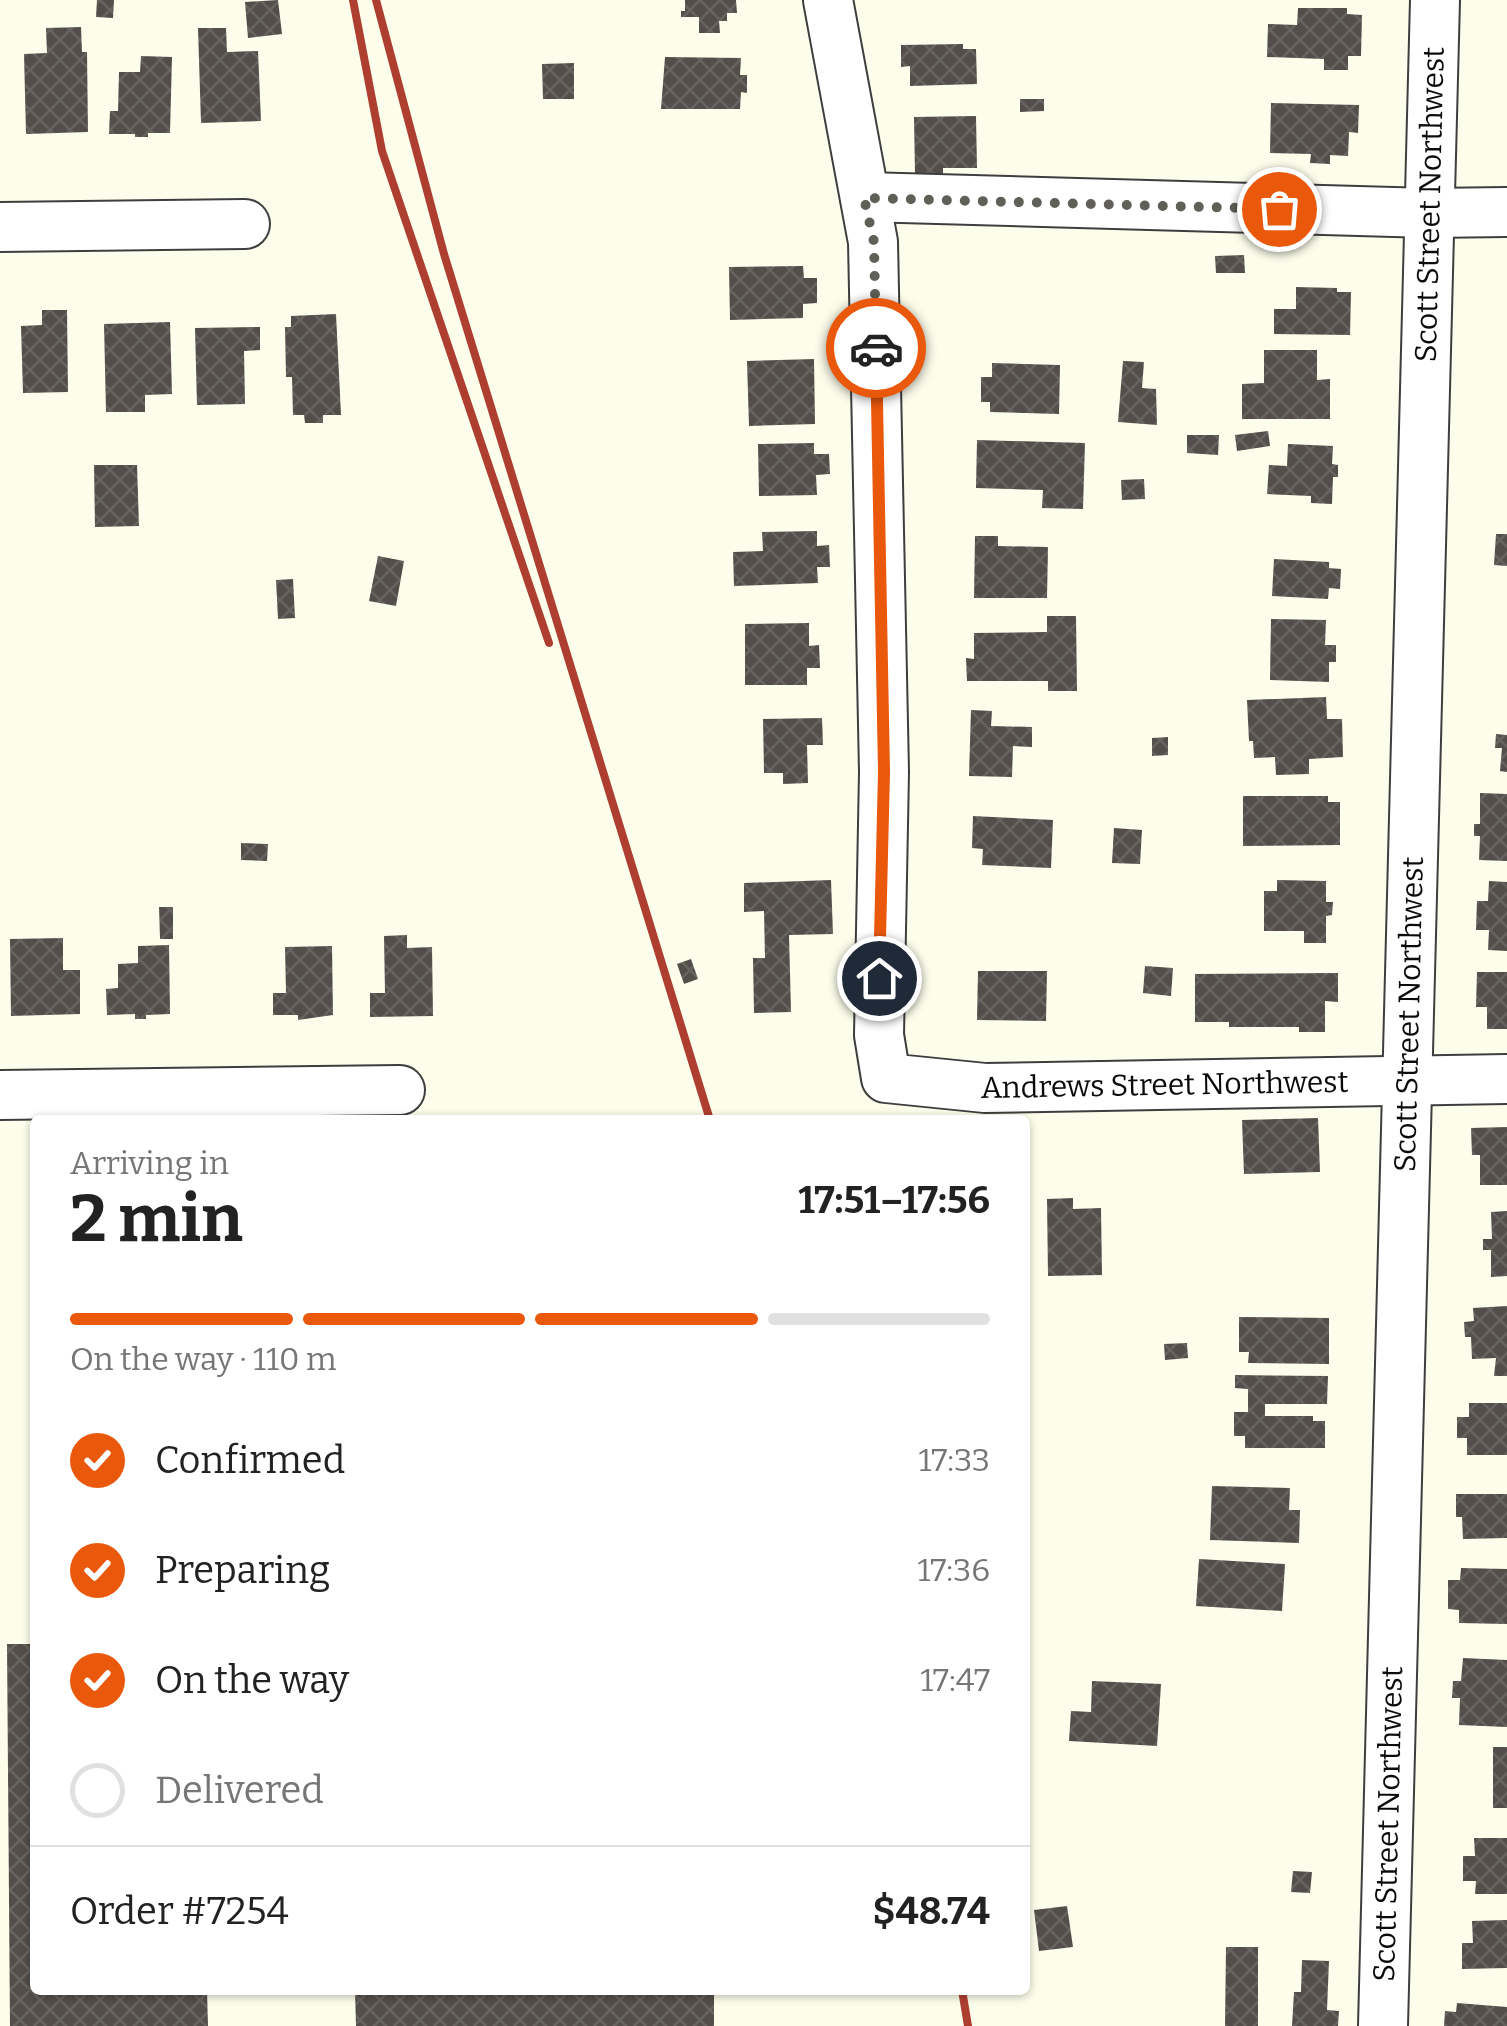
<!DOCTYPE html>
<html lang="en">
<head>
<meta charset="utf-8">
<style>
  :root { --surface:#fff; --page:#f2f2f2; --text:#222; --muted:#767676; --line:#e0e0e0; --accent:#ea580c }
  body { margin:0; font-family:Bitter,serif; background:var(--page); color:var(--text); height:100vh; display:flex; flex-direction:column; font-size:38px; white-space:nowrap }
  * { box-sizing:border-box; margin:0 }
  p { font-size:32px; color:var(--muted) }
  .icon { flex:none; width:55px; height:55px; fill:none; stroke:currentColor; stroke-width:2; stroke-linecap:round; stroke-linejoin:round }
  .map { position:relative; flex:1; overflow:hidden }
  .side { position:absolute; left:30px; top:1115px; width:1000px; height:880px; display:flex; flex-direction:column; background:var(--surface); border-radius:10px; box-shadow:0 2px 8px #0004 }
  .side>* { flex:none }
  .pin { position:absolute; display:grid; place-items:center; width:85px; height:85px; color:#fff; margin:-42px; border:5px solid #fff; border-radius:50%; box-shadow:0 2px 10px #0007 }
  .courier { position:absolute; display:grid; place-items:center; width:100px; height:100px; margin:-50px; border:8px solid #ea580c; border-radius:50%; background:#fff; color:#222; box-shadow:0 2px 12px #0007 }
  .head em { font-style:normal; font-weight:700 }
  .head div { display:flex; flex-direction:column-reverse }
  .head { display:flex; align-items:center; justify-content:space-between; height:170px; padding:0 40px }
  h1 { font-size:65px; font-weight:700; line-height:75px }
  .bar { display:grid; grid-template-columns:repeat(4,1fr); gap:15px 10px; align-content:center; height:120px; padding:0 40px }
  .bar i { height:12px; border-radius:8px; background:var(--line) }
  .bar .on { background:var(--accent) }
  .bar p { grid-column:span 4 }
  .line { display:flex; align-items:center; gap:25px; padding:0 40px; border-top:2px solid var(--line) }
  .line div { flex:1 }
  ol { padding:0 40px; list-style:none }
  li { display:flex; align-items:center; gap:30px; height:110px }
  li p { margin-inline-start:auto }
  li .icon { padding:10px; border-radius:50%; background:var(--accent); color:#fff; stroke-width:4 }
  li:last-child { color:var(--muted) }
  li i { width:55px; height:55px; border:5px solid var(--line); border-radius:50% }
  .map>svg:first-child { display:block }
</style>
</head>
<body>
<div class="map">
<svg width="1507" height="2026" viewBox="0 0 1507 2026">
  <defs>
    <pattern id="building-cross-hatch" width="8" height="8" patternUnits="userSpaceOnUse" patternTransform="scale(2.5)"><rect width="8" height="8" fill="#534e49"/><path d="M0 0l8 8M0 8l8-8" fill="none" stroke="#67635f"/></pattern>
  </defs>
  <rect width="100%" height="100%" fill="#fdfdeb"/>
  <g fill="url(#building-cross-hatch)">
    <path d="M97,0H114L113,18L96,17Z"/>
    <path d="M278,0L282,34L248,38L245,2Z"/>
    <path d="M685,0H736L737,13H727V21H719L720,33H699V17H681V11H685Z"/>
    <path d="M1298,8H1347V14L1362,15L1361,56H1348V70H1324V59L1267,57L1268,24L1297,25Z"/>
    <path d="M81,27L82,52H87L88,132L26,134L24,54L47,53L46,28Z"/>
    <path d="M198,28H226L227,52L258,51L261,121L201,123Z"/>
    <path d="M963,44V49H976L977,84L910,86V66L901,67V45Z"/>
    <path d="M141,56L172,57L170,133H148V137H135V134H109L110,111H118L119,72H140Z"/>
    <path d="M665,57L741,58L740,75H747V93L741,92L740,109H661Z"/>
    <path d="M574,63V99H543L542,64Z"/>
    <path d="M1020,99H1044V111L1020,112Z"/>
    <path d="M1271,103L1359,105L1358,133L1349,132L1348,156L1330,155V164L1310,163L1311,154L1270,153Z"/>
    <path d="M976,116L977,168H943V174H915L914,117Z"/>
    <path d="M1244,255L1245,273H1216L1215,256Z"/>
    <path d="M803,266L804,278H817V303L803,304V318L730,320L729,267Z"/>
    <path d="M1296,287L1337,288V292H1351L1350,335L1274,334V309H1296Z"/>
    <path d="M42,310H67L68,392L23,393L21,326L42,325Z"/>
    <path d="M336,314L341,415H323V423H305L304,415H293L292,377H286L285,327H291V316Z"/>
    <path d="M170,322L172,394L145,395V412H106L104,324Z"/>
    <path d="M260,327V350L244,351L245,404L197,405L195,328Z"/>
    <path d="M1264,350H1317V380L1330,379V419H1242V384L1264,383Z"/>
    <path d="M814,359L815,424L749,426L747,361Z"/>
    <path d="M1123,361L1144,362L1142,388L1156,389L1157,425L1118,422Z"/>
    <path d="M992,363L1060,365L1059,414L990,412V402H981V377H992Z"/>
    <path d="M1268,431L1270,446L1237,451L1235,435Z"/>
    <path d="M1187,435H1219L1218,455L1187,453Z"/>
    <path d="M977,440L1085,443L1083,509L1042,508L1043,490L976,488Z"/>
    <path d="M814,443V454H829L830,474L816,475L817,495L759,496L758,444Z"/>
    <path d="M1288,444L1333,446L1332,464L1338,465V477H1333L1332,504L1311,503V496L1267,494L1269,465L1287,466Z"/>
    <path d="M94,465H137L139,526L95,527Z"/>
    <path d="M1144,479L1145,499L1122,500L1121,480Z"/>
    <path d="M817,531V546L829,545L830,567H817L818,583L734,586L733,552L763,551L762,532Z"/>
    <path d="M1496,534H1507V566L1494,565Z"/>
    <path d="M975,536H998V546L1048,547L1047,598H974Z"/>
    <path d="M378,556L404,561L396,606L369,601Z"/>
    <path d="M1274,559L1329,562V568L1341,569L1340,589L1329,588L1328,599L1272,596Z"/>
    <path d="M293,579L295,618L278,619L276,580Z"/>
    <path d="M1047,616H1076L1077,691H1048V681H967L966,658L974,659V633L1047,632Z"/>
    <path d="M1271,619L1326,620L1325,645H1336V662H1329V682L1270,680Z"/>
    <path d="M809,623V646L819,645L820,668H807V685H745V624Z"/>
    <path d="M1326,697L1327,719H1342L1343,757L1309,759V774L1276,775L1275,757L1254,758L1253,741H1249L1247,700Z"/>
    <path d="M971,710L992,711L991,726L1032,727V747L1013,746L1012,777L969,776Z"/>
    <path d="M822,718L823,745H807L808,783L783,784V773H764L763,719Z"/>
    <path d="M1496,734L1507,735V772L1500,771L1502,748H1495Z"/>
    <path d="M1168,737V755L1152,756V738Z"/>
    <path d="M1480,793L1507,794V861L1479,860L1480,836H1474V824H1480Z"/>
    <path d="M1243,796H1328V802H1340V845L1243,846Z"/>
    <path d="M973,816L1053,820L1051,868L982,865L983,849L972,848Z"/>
    <path d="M1114,828L1142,830L1140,864L1112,863Z"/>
    <path d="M241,843L268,844L267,861L241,860Z"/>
    <path d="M831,880L833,934L789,935L791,1012L754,1013L753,958H765L764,911L744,912V883Z"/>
    <path d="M1277,880L1326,881V902H1333L1332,915L1326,916V943H1304V931H1264V891H1277Z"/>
    <path d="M1489,881L1507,882V951L1488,950L1489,930H1476L1477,901H1488Z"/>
    <path d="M159,907H173V939H160Z"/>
    <path d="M407,935V948L432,947L433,1016L370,1017V993H385L384,936Z"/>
    <path d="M63,938V970H80V1014L11,1016L10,939Z"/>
    <path d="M169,945L170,1014L146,1015V1019H135V1014L107,1015L106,989L118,988V964L138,963V946Z"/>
    <path d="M332,946L333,1015L298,1020V1015H273V993H286L285,947Z"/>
    <path d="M691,959L698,979L684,984L677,964Z"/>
    <path d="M1145,966L1173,968L1171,996L1143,993Z"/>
    <path d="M978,971H1047L1046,1021L977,1020Z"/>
    <path d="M1477,972H1507V1029H1487V1007H1476Z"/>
    <path d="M1338,973V1002L1325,1001V1032H1299V1027H1229V1022H1195V974Z"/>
    <path d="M1318,1118L1320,1172L1244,1174L1242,1120Z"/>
    <path d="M1507,1127V1185H1480V1155H1472L1471,1128Z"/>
    <path d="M1073,1198V1209L1101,1208L1102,1275L1048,1276L1047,1199Z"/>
    <path d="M1507,1211V1276L1491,1277V1250H1483V1239H1492L1491,1212Z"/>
    <path d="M1507,1306V1376H1494L1496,1358L1472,1359L1471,1337H1465L1464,1322L1474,1321L1473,1308Z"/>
    <path d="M1239,1317L1329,1318V1364L1248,1363L1249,1352H1239Z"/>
    <path d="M1187,1343L1188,1358L1165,1360L1164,1344Z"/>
    <path d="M1235,1375L1328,1376L1327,1404H1265V1416H1313V1421H1325V1448H1245V1436H1234V1412H1248V1389L1235,1388Z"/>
    <path d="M1469,1403H1507V1455H1467V1438H1457V1417H1469Z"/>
    <path d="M1212,1486L1290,1488L1289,1510H1300L1299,1543L1210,1540Z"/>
    <path d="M1456,1494H1507V1538L1463,1539L1462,1517H1456Z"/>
    <path d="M1199,1559L1285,1564L1282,1611L1196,1606Z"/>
    <path d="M1461,1568L1507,1569V1624L1459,1623V1610L1448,1609V1580H1460Z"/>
    <path d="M7,1644H35V1990H207L208,2026H10Z"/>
    <path d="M1463,1658L1507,1660V1727L1459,1725L1460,1698H1452L1453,1681H1461Z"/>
    <path d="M1092,1681L1161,1684L1157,1746L1069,1741L1071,1711L1091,1712Z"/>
    <rect x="1493" y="1747" width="14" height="61"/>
    <path d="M1474,1838H1507V1894H1475L1476,1881H1463V1856H1475Z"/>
    <path d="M1293,1871L1312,1872L1310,1893L1291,1892Z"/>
    <path d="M1067,1906L1073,1947L1039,1951L1034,1910Z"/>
    <path d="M1507,1920V1968L1462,1969V1943H1473L1472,1921Z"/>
    <path d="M1226,1947H1258V2026H1225Z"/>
    <path d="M1302,1960L1329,1961L1327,2010L1339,2011L1338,2026H1292L1294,1992H1301Z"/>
    <path d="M355,1990H714V2026H356Z"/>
    <path d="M1457,2003L1507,2007V2026H1444L1445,2011L1456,2012Z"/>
  </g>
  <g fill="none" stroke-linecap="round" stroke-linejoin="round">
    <g stroke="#3e3e3e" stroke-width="52">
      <g id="minor">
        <path id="s1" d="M828,0L873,242L884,772L879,1035L886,1078L985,1088L1507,1079"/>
        <path d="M865,197L1429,213L1507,212"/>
        <path d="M0,227L245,224"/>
        <path d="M0,1095L400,1090"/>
        <path id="s2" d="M1383,2026L1435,0"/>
      </g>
    </g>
    <use href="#minor" stroke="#fff" stroke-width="48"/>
    <g stroke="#ae3e30" stroke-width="8">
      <path d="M353,0L382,151L549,643"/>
      <path d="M376,0L444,254L710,1120"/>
      <path d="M962,1990L968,2026"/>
    </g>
  </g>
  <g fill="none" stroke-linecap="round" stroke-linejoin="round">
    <path stroke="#606059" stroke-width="10" stroke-dasharray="0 18" d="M876,348L874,242L864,198L1279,209"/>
    <path stroke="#ea580c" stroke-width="12" d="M876,348L884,772L879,978"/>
  </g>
  <g text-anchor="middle" stroke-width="10" stroke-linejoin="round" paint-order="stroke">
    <g font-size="30" fill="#0b0b0b" stroke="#fff">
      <text dy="10" stroke="none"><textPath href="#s2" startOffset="1822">Scott Street Northwest</textPath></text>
      <text dy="10" stroke="none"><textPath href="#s2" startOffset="1012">Scott Street Northwest</textPath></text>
      <text dy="10" stroke="none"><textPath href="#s1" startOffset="1362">Andrews Street Northwest</textPath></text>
      <text dy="10" stroke="none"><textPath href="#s2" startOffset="202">Scott Street Northwest</textPath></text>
    </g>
  </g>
</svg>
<div class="pin" style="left:1279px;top:209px;background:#ea580c"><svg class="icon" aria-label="bag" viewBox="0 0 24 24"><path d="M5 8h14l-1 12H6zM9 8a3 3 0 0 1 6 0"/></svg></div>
<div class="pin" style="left:879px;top:978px;background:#1f2937"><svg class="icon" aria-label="home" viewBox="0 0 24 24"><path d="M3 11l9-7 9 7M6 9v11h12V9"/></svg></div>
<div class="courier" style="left:876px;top:348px"><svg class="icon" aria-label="car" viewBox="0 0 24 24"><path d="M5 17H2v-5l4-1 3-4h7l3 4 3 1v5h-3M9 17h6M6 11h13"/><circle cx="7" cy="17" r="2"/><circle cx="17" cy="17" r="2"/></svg></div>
<section class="side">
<div class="head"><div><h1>2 min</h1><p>Arriving in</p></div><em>17:51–17:56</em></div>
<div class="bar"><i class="on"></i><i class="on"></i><i class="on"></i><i></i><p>On the way · 110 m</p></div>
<ol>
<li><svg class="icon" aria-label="check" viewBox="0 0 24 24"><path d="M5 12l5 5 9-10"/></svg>Confirmed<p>17:33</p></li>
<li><svg class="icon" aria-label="check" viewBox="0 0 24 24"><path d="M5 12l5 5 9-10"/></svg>Preparing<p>17:36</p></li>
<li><svg class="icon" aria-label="check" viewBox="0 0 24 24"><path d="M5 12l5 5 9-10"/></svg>On the way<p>17:47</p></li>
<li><i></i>Delivered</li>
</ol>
<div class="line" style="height:130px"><div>Order #7254</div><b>$48.74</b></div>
</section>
</div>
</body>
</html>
